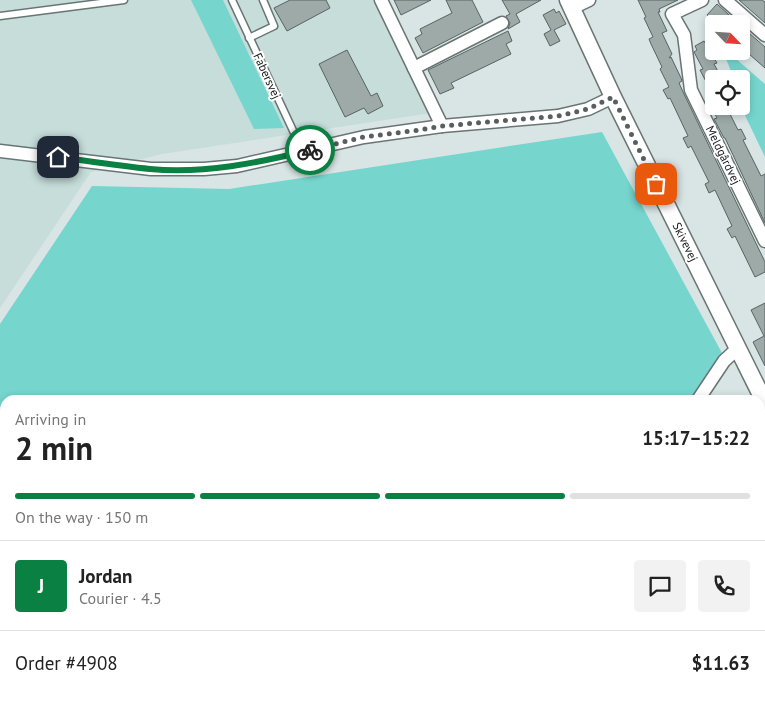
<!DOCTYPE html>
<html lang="en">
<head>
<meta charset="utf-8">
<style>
  :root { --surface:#fff; --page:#f2f2f2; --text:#222; --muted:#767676; --line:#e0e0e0; --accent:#0b8043 }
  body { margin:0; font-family:"PT Sans",sans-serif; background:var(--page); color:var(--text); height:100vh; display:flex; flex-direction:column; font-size:19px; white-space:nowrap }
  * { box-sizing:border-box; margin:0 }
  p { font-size:16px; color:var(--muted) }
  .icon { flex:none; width:28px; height:28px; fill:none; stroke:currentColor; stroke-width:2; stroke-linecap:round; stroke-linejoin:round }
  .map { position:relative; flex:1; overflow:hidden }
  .drawer { position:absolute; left:0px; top:395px; width:765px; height:311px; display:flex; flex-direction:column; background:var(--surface); border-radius:15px 15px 0 0; box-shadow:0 2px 8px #0003 }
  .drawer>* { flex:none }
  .needle { width:32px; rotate:115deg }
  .tools { position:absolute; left:705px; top:15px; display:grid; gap:10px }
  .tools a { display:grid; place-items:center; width:45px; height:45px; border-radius:5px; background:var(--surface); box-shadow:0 2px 8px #0003; font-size:25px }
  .pin { position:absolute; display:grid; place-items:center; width:42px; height:42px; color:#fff; margin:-21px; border-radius:10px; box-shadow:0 2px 8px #0006 }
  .courier { position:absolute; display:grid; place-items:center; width:50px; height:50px; margin:-25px; border:4px solid #0b8043; border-radius:50%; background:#fff; color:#222; box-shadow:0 1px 6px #0007 }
  .overview em { font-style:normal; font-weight:700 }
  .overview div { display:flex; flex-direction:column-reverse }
  .overview { display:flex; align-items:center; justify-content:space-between; height:85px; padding:0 15px }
  h1 { font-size:32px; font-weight:700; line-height:38px }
  .bar { display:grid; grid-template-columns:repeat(4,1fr); gap:8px 5px; align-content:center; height:60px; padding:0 15px }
  .bar i { height:6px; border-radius:4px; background:var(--line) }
  .bar .on { background:var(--accent) }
  .bar p { grid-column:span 4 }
  .line { display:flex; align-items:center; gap:12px; padding:0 15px; border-top:1px solid var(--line) }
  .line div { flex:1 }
  .round { display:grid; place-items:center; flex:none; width:52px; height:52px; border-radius:5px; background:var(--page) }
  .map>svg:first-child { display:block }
</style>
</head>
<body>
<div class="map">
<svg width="765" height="706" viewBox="0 0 765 706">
  <rect width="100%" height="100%" fill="#d8e5e4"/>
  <g fill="#c6ddda">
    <path d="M0,0H375L431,113L162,154L91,172L0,308Z"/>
    <path d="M437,701H652L658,706H433Z"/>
  </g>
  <g fill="#76d6ce">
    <path d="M191,0H223L284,128L254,129Z"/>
    <path d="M723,51H727L765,84V157L741,107V79H734Z"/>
    <path d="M602,132L722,353L690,400H5V701H370L367,706H0V324L92,186L229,189Z"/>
  </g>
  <g fill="#9daaa8" stroke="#576362">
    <path d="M290,0H326L330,8L287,31L274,8Z"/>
    <path d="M394,0H431L401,15Z"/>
    <path d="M446,0H472L483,22L423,53L415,38L422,34L420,29L452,13Z"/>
    <path d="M502,0H541L516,14L520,22L508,29L510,23L506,16L510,14Z"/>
    <path d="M638,0H678L659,9L660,12H658L667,31L662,33L672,54L669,58L671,57L681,78L682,81L679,83L684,94L765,262V272L755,277L735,236L732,238L727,229L732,226L715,190L709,193L705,184L709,182L691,146L688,148L683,138L688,136L670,98L668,99L663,90L669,87L660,69L662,67L651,44L649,39L653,37L644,18L646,17Z"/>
    <path d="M739,0H762L765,2V23Z"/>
    <path d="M717,4L739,24H716L707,15Z"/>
    <path d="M554,9L556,13L559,11L566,24L554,30L560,41L550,46L544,34L551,30L543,15Z"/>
    <path d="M741,26L765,47V68L741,47Z"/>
    <path d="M508,31L512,41L506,44L511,54L451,83L454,88L440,94L428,70Z"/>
    <path d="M704,41L717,63L714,64L722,79H714V97L700,70L703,69L694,52L697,50L695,46Z"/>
    <path d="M347,50L371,96L377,93L383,106L368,114L364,108L345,117L319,64Z"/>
    <path d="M711,106H726L738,130L741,129L746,139L743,140L761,176L765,174V223L725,138H724L714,119L717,118Z"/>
    <path d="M765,303V366L753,342L764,336L751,310Z"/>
  </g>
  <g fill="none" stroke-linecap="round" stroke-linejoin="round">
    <g stroke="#697574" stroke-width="9">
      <g id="service">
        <path d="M232,0L303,152"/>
        <path d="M0,16L124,0"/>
        <path d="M249,38L274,26L263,0"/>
        <path d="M473,701L480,706"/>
        <path d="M608,701L615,706"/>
        <path d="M447,706L450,701"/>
        <path d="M557,706L560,701"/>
      </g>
    </g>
    <g stroke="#697574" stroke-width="15">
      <g id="minor">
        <path d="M381,0L442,126"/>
        <path d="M702,0L672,14L684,35L691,90L765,241"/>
        <path d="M725,0L765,35"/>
        <path d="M572,8L589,0"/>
        <path d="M414,68L502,23"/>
        <path d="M0,151L151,169H204L237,166L364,137L442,126L558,116L588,109L613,97"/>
        <path d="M698,400L724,361L738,348"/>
      </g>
    </g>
    <g stroke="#697574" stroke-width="19">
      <path id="tertiary" d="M568,0L613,97L765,403"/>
    </g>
    <use href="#service" stroke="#fff" stroke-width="6"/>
    <use href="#minor" stroke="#fff" stroke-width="12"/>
    <use href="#tertiary" stroke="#fff" stroke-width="16"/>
  </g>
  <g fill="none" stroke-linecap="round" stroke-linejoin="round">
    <path stroke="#585f5f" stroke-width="5" stroke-dasharray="0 9" d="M310,150L364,137L420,130L442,126L558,116L588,109L613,97L656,184"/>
    <path stroke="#0b8043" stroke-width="6" d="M58,157C88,161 119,166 150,169C204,174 258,163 310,150"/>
  </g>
  <g text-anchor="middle" stroke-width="4" stroke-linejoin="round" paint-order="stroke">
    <g font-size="12" fill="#131717" stroke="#fff">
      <text transform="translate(267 76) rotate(65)" y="4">Fabersvej</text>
      <text transform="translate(723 155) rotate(64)" y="4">Meldgårdvej</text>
      <text transform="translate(685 242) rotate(64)" y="4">Skivevej</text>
    </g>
  </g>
</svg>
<div class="tools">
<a><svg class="needle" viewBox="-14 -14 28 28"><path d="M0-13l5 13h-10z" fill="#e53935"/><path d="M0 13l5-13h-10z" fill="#767676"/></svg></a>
<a><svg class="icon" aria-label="locate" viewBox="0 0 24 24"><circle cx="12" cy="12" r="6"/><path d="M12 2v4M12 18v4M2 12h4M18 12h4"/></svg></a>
</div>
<div class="pin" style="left:656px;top:184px;background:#ea580c"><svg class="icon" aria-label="bag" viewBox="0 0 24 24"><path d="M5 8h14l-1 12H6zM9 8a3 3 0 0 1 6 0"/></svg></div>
<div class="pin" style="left:58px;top:157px;background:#1f2937"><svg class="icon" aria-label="home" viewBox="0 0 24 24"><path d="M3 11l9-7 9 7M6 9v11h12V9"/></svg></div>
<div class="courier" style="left:310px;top:150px"><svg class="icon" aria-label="bike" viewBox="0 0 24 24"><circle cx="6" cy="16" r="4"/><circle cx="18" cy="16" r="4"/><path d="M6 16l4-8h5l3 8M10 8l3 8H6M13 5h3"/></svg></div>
<section class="drawer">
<div class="overview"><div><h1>2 min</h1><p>Arriving in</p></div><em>15:17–15:22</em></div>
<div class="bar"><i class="on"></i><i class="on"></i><i class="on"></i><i></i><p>On the way · 150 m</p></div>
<div class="line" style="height:90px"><b class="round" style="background:var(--accent);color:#fff">J</b><div><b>Jordan</b><p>Courier · 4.5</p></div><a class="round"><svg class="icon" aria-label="chat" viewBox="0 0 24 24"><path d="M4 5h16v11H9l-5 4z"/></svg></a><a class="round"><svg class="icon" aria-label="phone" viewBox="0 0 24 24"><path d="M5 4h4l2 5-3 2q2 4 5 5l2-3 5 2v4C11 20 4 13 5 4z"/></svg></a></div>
<div class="line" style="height:65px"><div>Order #4908</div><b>$11.63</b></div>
</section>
</div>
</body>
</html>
